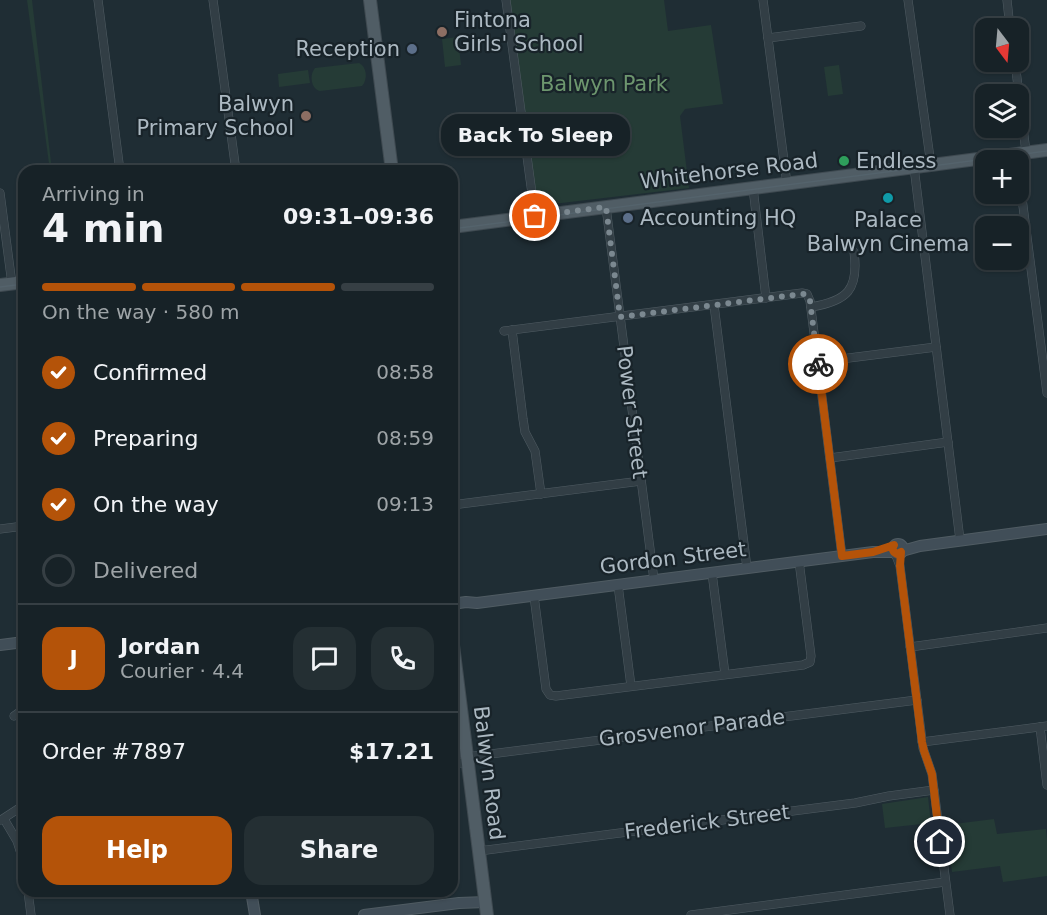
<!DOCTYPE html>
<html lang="en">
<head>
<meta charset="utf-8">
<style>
  :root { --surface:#172227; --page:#242f33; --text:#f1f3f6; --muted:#9ea4a7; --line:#363f44; --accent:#b45309 }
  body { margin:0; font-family:"DejaVu Sans",sans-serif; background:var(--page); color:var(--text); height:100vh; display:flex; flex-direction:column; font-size:22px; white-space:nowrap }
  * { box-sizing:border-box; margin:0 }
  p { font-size:20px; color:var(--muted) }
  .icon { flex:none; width:33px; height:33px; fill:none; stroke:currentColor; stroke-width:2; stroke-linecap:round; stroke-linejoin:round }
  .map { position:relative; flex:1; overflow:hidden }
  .panel { position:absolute; left:18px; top:165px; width:440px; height:732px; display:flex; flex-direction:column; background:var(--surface); border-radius:18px; box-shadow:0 2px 4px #0004,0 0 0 2px var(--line) }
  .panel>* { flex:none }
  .needle { width:39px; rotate:164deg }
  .controls { position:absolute; left:975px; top:18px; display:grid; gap:12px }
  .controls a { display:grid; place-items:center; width:54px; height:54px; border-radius:12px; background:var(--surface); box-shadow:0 2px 4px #0004,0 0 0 2px var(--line); font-size:30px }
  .pin { position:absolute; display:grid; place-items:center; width:51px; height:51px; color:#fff; margin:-26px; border:3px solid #fff; border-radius:50%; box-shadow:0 2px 6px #0007 }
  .courier { position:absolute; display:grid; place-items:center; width:60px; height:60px; margin:-30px; border:4px solid #b45309; border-radius:50%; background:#fff; color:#222; box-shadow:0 2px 8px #0007 }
  .bubble { position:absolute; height:42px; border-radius:18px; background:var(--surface); box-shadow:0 2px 4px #0004,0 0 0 2px var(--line); font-size:20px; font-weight:800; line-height:42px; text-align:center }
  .overview em { font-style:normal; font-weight:800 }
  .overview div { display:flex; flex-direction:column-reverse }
  .overview { display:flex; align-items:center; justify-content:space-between; height:102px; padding:0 24px }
  h1 { font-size:39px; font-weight:800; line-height:45px }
  .bar { display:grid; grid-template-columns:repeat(4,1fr); gap:9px 6px; align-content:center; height:72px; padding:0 24px }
  .bar i { height:8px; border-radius:4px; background:var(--line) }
  .bar .on { background:var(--accent) }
  .bar p { grid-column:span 4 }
  .line { display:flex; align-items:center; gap:15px; padding:0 24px; border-top:2px solid var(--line) }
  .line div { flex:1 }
  .round { display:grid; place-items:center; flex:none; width:63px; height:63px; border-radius:18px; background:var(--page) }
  ol { padding:0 24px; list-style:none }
  li { display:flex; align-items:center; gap:18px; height:66px }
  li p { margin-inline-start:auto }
  li .icon { padding:6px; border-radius:50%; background:var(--accent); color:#fff; stroke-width:4 }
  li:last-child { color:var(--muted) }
  li i { width:33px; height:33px; border:3px solid var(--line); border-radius:50% }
  .action { display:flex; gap:12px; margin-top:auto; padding:12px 24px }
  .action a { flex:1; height:69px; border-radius:18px; background:var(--accent); color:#fff; font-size:24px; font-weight:800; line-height:69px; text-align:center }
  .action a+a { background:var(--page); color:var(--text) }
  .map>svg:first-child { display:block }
</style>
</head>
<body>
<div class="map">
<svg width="1047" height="915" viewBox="0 0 1047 915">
  <rect width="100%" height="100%" fill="#1f2d34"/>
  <g fill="#253b36">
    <path d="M27,0H32L52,171H50Z"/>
    <path d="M510,0H664L668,31L711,25L723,104L685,109L680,116L689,188L536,206Z"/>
    <path d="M458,37L461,65L445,67L442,39Z"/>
    <path d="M359,63C367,67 368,79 362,86L320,91C311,89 309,75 315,68Z"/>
    <path d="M839,65L843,94L828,96L824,67Z"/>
    <path d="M308,70L310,83L279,87L278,74Z"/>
    <path d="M928,797L931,823L885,828L882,804Z"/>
    <path d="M994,819L997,834L1046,829L1047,840V876L1003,882L1000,866L952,872L946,825Z"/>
  </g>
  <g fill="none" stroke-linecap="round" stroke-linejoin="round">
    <g stroke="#505c63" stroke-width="9">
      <g id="street">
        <path d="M98,0L120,171"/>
        <path d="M213,0L236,171"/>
        <path d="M506,0L535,216"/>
        <path d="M763,0L787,184"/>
        <path d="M908,0L931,165"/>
        <path d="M1007,0L1010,28"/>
        <path d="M768,38L861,26"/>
        <path d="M1015,62L1026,152"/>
        <path d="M914,167L960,540"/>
        <path d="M1018,167L1047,393"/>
        <path d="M753,188L766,298"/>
        <path d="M0,193L12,284"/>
        <path d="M606,207L654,580"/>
        <path d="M714,305L747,568"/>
        <path d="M811,307C847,301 859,290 854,252"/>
        <path d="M512,330L523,419L525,432L535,451L541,494"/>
        <path d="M504,331L802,293L807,294L810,301L842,556"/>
        <path d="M817,362L936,347"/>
        <path d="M830,458L948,442"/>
        <path d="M452,505L641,481"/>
        <path d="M0,529L24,526"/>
        <path d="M895,553L900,566L923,748L932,774L950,915"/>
        <path d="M712,573L725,674"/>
        <path d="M618,585L631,686"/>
        <path d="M534,596L546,689L550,695L556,696L803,665L810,662L811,656L799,561"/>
        <path d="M910,647L1047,628"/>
        <path d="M14,716L24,709"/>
        <path d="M1040,727L1047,785"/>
        <path d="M922,742L1047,726"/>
        <path d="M467,757L917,700"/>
        <path d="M452,764L468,762"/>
        <path d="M4,819L17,841L24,863"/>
        <path d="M1,820L24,805"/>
        <path d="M479,851L855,803L889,796L934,790"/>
        <path d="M28,891L31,915"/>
        <path d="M691,915L945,882"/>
      </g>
    </g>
    <g stroke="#505c63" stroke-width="12">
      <g id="secondary">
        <circle cx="898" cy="549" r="5"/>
        <path d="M902,551L920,546L1047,529"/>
        <path d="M452,604L466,602L477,603L873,552H894"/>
        <path d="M0,645L24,642"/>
        <path d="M251,891L255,915"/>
        <path d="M364,915L459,903L486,902"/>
      </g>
    </g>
    <g stroke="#3f4a51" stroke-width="14">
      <g id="primary">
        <path d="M370,0L392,171"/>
        <path d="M452,227L1047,150"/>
        <path d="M0,285L24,282"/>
        <path d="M452,637L487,915"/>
      </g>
    </g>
    <use href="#street" stroke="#323e45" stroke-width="8"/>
    <use href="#secondary" stroke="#414e58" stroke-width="10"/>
    <use href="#primary" stroke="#505d65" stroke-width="12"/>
    <g stroke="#54636c" stroke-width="1.5">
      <path d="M452,229L1047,151"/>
      <path d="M0,287L24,284"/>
    </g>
  </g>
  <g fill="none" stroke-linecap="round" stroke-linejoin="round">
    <path stroke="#7b8890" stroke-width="6" stroke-dasharray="0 10.8" d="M535,216L606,207L620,317L802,294C807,294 809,296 810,301L818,364"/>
    <path stroke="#b45309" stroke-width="8" d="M818,364L842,556L873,552L894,545L892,548L894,552L897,554L901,552L900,566L922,742L924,751L932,774L940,842"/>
  </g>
  <g fill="#8d6e63" stroke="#182329" stroke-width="2">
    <circle cx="442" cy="32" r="6"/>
    <circle cx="306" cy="116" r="6"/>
  </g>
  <g fill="#5c6f8a" stroke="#182329" stroke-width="2">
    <circle cx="412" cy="49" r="6"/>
    <circle cx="628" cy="218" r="6"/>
  </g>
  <circle fill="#2e9e5b" stroke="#182329" stroke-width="2" cx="844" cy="161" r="6"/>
  <circle fill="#0f9aa8" stroke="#182329" stroke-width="2" cx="888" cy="198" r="6"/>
  <g text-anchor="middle" stroke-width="4.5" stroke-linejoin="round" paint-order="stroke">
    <g font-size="21" fill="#acb9c2" stroke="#182329" text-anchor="start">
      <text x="454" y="27">Fintona<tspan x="454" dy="24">Girls' School</tspan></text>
      <text x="400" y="56" text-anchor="end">Reception</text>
      <text x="294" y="111" text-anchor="end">Balwyn<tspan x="294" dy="24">Primary School</tspan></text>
      <text x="856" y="168">Endless</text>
      <text x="640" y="225">Accounting HQ</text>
      <text x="888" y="227" text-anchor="middle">Palace<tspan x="888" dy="24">Balwyn Cinema</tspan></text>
    </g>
    <g font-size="21" fill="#6d966e" stroke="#182329">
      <text x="604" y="91">Balwyn Park</text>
    </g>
    <g font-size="21" fill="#acb9c2" stroke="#182329">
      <text transform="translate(729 171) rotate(-7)" y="7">Whitehorse Road</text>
      <text transform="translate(632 412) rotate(83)" y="7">Power Street</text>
      <text transform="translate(673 558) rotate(-7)" y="7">Gordon Street</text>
      <text transform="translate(692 728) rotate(-7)" y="7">Grosvenor Parade</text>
      <text transform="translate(489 773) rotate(83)" y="7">Balwyn Road</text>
      <text transform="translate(707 822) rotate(-7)" y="7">Frederick Street</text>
    </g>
  </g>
</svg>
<div class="controls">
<a><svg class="needle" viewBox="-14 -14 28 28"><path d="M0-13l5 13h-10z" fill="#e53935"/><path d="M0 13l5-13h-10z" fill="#9ea4a7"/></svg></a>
<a><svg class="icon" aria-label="layers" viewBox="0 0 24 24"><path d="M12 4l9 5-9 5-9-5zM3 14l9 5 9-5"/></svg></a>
<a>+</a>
<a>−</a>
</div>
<div class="pin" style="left:535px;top:216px;background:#ea580c"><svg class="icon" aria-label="bag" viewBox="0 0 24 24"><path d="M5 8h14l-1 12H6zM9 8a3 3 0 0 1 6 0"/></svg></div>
<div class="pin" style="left:940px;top:842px;background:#1f2937"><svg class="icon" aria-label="home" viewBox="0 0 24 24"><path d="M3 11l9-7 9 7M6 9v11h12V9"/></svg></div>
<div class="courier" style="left:818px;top:364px"><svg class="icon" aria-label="bike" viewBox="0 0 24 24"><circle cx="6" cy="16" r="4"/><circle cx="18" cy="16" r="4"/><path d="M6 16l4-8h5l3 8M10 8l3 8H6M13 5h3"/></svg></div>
<div class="bubble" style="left:441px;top:114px;width:189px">Back To Sleep</div>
<section class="panel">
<div class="overview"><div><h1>4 min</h1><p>Arriving in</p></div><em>09:31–09:36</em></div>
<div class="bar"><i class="on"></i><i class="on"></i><i class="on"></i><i></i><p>On the way · 580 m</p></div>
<ol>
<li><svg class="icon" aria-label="check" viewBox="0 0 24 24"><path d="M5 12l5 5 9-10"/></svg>Confirmed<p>08:58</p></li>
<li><svg class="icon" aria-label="check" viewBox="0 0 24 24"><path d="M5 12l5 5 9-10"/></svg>Preparing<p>08:59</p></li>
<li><svg class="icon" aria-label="check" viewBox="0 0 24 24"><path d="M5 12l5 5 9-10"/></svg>On the way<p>09:13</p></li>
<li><i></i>Delivered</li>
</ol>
<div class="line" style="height:108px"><b class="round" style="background:var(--accent);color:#fff">J</b><div><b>Jordan</b><p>Courier · 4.4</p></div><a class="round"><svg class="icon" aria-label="chat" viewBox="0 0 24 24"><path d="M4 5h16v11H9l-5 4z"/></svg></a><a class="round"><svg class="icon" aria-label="phone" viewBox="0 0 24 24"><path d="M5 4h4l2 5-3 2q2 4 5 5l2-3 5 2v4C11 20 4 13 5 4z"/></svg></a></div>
<div class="line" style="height:78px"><div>Order #7897</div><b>$17.21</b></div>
<div class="action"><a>Help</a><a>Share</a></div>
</section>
</div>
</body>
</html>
